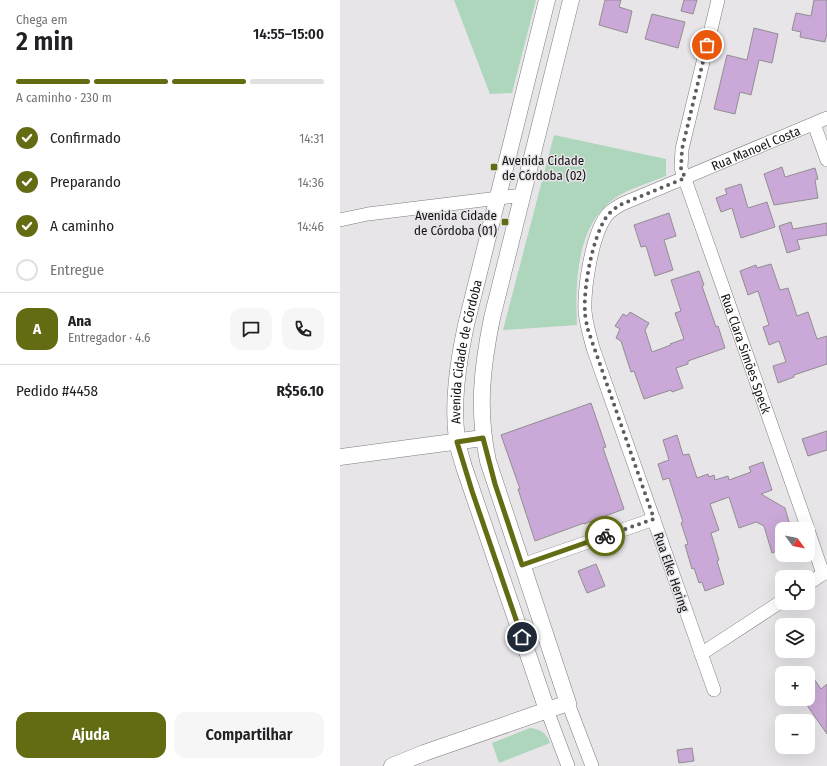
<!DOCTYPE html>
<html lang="pt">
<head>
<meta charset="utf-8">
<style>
  :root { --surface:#fff; --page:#f6f6f6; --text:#202124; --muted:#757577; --line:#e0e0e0; --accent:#646c13 }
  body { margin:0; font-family:"Fira Sans Condensed",sans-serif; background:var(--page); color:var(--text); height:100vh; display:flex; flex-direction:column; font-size:15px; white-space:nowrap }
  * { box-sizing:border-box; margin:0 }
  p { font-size:13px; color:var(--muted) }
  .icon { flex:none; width:22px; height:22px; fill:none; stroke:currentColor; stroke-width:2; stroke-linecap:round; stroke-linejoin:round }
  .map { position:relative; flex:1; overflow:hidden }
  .panel { display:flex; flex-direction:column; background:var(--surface); width:340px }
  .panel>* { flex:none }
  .needle { width:26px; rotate:123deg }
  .tools { position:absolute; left:435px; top:522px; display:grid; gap:8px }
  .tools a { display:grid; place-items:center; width:40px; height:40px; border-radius:8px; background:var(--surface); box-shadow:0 4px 16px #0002; font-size:20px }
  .pin { position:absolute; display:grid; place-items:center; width:34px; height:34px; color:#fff; margin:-17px; border:2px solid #fff; border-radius:50%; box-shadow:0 1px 4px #0007 }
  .courier { position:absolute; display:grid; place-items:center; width:40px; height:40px; margin:-20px; border:3px solid #646c13; border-radius:50%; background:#fff; color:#222; box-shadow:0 1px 5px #0007 }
  .headline em { font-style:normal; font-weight:600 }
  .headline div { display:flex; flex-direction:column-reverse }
  .headline { display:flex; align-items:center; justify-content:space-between; height:68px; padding:0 16px }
  h1 { font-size:26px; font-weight:600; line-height:30px }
  .bar { display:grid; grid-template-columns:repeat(4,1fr); gap:6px 4px; align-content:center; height:48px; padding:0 16px }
  .bar i { height:5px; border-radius:3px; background:var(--line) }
  .bar .current { background:var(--accent) }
  .bar p { grid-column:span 4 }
  .line { display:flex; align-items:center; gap:10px; padding:0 16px; border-top:1px solid var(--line) }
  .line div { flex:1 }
  .round { display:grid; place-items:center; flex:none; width:42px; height:42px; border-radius:12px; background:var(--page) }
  ol { padding:0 16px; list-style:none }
  li { display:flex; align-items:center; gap:12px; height:44px }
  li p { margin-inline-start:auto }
  li .icon { padding:4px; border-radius:50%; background:var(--accent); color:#fff; stroke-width:4 }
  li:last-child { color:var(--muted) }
  li i { width:22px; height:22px; border:2px solid var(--line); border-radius:50% }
  .button { display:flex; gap:8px; margin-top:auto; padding:8px 16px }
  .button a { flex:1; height:46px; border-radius:12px; background:var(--accent); color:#fff; font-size:16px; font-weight:600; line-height:46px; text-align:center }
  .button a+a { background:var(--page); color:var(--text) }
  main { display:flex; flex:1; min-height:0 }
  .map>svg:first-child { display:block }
</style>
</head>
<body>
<main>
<section class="panel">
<div class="headline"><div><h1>2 min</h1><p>Chega em</p></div><em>14:55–15:00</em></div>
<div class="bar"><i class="current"></i><i class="current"></i><i class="current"></i><i></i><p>A caminho · 230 m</p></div>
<ol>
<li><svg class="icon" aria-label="check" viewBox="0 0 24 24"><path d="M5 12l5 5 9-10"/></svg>Confirmado<p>14:31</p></li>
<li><svg class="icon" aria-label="check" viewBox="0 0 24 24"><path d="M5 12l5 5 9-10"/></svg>Preparando<p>14:36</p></li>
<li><svg class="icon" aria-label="check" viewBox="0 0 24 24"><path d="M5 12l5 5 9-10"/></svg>A caminho<p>14:46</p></li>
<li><i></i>Entregue</li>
</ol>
<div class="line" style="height:72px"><b class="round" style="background:var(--accent);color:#fff">A</b><div><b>Ana</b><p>Entregador · 4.6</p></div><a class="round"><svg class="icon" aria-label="chat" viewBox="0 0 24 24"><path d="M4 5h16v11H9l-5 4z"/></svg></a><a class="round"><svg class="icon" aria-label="phone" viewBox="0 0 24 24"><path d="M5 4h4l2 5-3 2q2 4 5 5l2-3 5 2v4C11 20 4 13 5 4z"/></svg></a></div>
<div class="line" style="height:52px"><div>Pedido #4458</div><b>R$56.10</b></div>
<div class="button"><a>Ajuda</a><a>Compartilhar</a></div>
</section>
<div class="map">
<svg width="487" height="766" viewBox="0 0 487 766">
  <rect width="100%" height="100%" fill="#e7e5e8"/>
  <g fill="#add6bc">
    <path d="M114,0H196L172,93L150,94Z"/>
    <path d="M214,135L326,159V176C309,183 290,188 275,198C236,225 235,283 237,325L163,330Z"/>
    <path d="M190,728C201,729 207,734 210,743L159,763L152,743Z"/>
  </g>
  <g fill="#caa8d7" stroke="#918e91">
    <path d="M265,0H281L279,7L292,11L287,33L259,25Z"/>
    <path d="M344,0H357L353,14L341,11Z"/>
    <path d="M474,0H487V33L485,42L460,37L461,32L452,30L456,13L471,16Z"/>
    <path d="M312,14L345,22L338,48L305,39Z"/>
    <path d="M414,28L438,34L432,63L419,60L411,95L400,92L395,114L374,109L387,55L407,60Z"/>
    <path d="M442,167L445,177L475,168L478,179L475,180L478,198L434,205L424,174Z"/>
    <path d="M401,184L408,208L427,202L435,227L401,238L392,208L381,212L376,198L387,194L385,189Z"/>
    <path d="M329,213L336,236L324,240L333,270L315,276L306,246L301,247L294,225Z"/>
    <path d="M451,222L453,229L487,223V235L457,240L460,249L447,253L439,226Z"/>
    <path d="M431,264L440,290L448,288L457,316L468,312L477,339L487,336V364L454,375V377L438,383L433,366L446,362L439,341L429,345L423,327L429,325L418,291L408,295L400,271L416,265L417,268Z"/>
    <path d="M359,271L364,285L362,286L376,327L378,326L385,348L348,361V364L336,368L343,388L332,392L331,390L304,399L294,371L291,372L281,341L276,338L280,329L275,326L283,314L287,316L290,312L309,323L305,330L312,352L331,345L330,344L344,339L335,313L341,311L331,280Z"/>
    <path d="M251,403L266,447L263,448L284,509L244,524V523L195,541L178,489H180L161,435Z"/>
    <path d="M487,431V450L468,456L462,439Z"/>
    <path d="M337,435L343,455L349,454L357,478L368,474L369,477L374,475L375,480L388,476L389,480L411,472L409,467L423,462L432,490L421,494L445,508L451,529H442V549L432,553L424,526L416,522L399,528L389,497L370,504L379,530L371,533L379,560L377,561L384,584L365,591L362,582L359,583L354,568L352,569L345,545L348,544L341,523L343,522L329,478L323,480L318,464L329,460L323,440Z"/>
    <path d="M256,564L265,586L247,593L238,571Z"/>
    <path d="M468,670L481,689L487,684V734L464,701L468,699Z"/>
    <path d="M352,748L354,761L339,763L337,750Z"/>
  </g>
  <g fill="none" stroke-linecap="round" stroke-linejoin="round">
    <g stroke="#7e7c7e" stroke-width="14">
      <g id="minor">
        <path id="s1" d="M378,0L342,149L341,168L468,529"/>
        <path d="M474,124L487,160"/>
        <path d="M0,220L28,214L183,195"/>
        <path d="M468,530L483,574"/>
        <path d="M182,565L314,519"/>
        <path d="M468,584L487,571"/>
        <path d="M361,654L442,601"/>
        <path id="s2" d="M374,690L253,348C250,336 246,324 245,311C244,287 252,234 267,215C271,210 277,207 282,204L487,118"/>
        <path d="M228,703L252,766"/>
        <path d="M207,710L228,766"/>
      </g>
    </g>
    <g stroke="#7e7c7e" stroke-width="17">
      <g id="tertiary">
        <path d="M0,457L143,438"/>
        <path id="s3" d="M207,710L124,467C122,459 118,449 117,440C112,402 118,363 126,325L207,0"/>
        <path d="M52,766L84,753L228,703L148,461C137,411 142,367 152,318L231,0"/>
      </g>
    </g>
    <use href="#minor" stroke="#fff" stroke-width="13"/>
    <use href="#tertiary" stroke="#fff" stroke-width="16"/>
  </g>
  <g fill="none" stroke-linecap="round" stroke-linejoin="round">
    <path stroke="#5e5c5e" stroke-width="4" stroke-dasharray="0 7.2" d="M265,536L314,519L248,330C247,325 245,318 245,312C243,289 253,233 268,215C272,210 277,207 282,204L345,178L341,168L342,149L367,45"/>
    <path stroke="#646c13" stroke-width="5" d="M182,637L132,491L117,442L143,438L155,484L182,565L265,536"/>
  </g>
  <g fill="#646c13" stroke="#e7e5e8" stroke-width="1.5">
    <rect x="150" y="163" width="8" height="8" rx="2"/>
    <rect x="161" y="218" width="8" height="8" rx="2"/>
  </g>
  <g text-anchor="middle" stroke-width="3" stroke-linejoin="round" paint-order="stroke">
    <g font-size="13" fill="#141314" stroke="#e7e5e8">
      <text dy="5" stroke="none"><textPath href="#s2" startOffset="664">Rua Manoel Costa</textPath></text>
      <text dy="5" stroke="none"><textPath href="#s3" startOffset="374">Avenida Cidade de Córdoba</textPath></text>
      <text dy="5" stroke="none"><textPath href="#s1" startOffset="369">Rua Clara Simões Speck</textPath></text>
      <text transform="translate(332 572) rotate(71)" y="5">Rua Elke Hering</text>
    </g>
    <g font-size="13" fill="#141314" stroke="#e7e5e8" text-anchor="start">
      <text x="162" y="165">Avenida Cidade<tspan x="162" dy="15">de Córdoba (02)</tspan></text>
      <text x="157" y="220" text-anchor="end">Avenida Cidade<tspan x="157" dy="15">de Córdoba (01)</tspan></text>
    </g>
  </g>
</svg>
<div class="tools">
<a><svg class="needle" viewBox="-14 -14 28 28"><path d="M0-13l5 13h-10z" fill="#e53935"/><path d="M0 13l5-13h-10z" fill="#757577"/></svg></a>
<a><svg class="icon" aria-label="locate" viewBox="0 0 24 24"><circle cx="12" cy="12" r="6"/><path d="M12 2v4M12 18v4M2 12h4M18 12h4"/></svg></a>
<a><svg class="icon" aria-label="layers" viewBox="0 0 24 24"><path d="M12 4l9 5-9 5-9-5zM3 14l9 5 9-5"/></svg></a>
<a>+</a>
<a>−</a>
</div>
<div class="pin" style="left:367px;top:45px;background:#ea580c"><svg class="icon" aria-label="bag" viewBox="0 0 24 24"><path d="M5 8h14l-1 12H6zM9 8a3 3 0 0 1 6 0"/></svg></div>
<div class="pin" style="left:182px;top:637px;background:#1f2937"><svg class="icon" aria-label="home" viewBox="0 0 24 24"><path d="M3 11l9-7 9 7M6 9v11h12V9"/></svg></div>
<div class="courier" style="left:265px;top:536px"><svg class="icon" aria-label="bike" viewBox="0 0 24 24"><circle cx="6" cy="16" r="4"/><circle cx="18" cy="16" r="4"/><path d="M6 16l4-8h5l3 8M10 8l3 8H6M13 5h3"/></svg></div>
</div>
</main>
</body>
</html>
